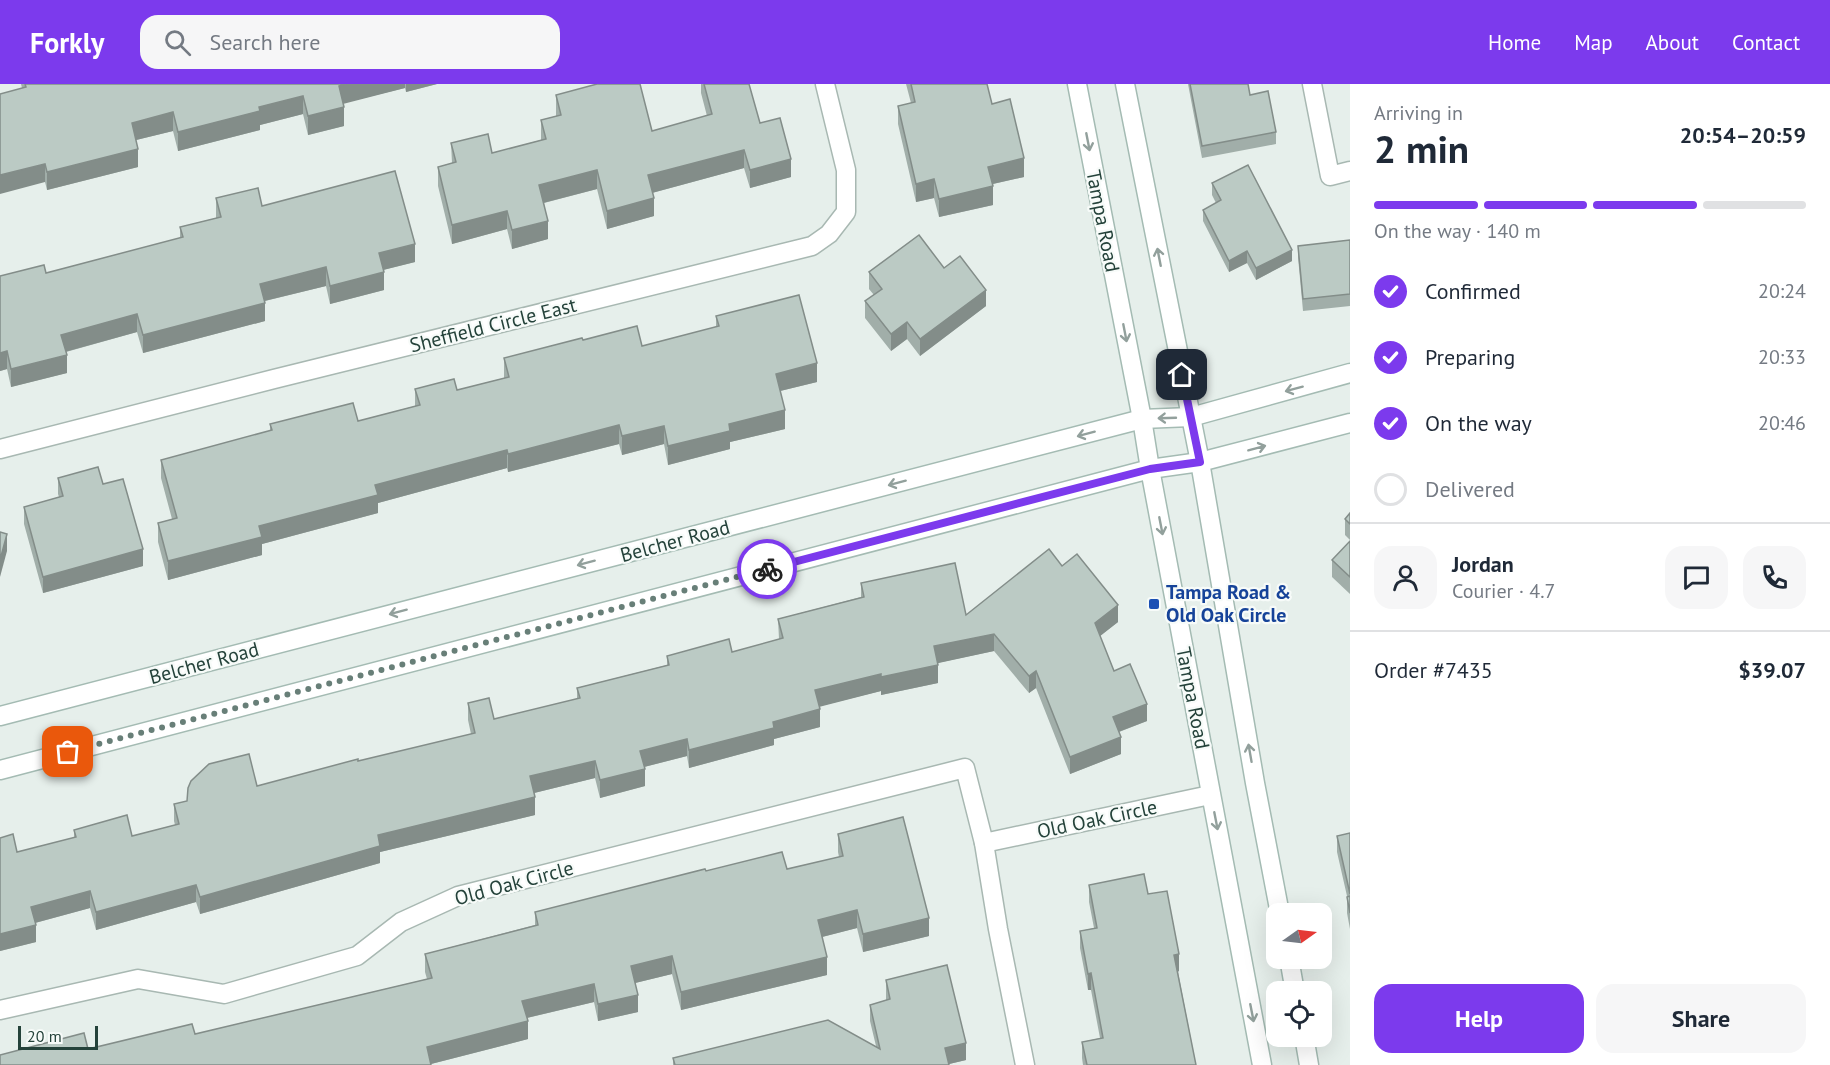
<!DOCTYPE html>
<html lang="en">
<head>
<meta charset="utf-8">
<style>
  :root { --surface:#fff; --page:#f6f6f7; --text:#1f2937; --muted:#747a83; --line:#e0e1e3; --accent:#7c3aed }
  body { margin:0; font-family:"PT Sans",sans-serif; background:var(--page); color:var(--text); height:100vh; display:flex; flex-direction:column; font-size:22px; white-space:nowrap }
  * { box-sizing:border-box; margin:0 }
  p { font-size:20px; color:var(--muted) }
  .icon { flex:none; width:33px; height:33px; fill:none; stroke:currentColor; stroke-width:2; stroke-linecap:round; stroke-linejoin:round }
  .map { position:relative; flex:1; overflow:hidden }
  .sheet { display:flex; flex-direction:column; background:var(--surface); width:480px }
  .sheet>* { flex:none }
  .needle { width:39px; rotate:76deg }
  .controls { position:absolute; left:1266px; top:819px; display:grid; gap:12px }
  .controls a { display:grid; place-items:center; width:66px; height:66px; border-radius:12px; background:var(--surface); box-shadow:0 6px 24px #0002; font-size:30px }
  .scale { position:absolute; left:18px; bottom:15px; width:80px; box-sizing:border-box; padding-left:6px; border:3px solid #24423a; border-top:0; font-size:16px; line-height:21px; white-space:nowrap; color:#24423a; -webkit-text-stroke:4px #f7fbf9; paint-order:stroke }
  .pin { position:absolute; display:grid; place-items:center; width:51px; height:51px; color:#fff; margin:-26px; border-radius:12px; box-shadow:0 3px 9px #0006 }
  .courier { position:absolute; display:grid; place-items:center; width:60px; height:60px; margin:-30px; border:4px solid #7c3aed; border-radius:50%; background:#fff; color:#222; box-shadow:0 2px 8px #0007 }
  .headline em { font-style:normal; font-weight:800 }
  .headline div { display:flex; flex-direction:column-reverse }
  .headline { display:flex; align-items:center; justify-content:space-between; height:102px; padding:0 24px }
  h1 { font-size:39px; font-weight:800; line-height:45px }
  .bar { display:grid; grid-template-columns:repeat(4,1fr); gap:9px 6px; align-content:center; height:72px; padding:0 24px }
  .bar i { height:8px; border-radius:4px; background:var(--line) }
  .bar .current { background:var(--accent) }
  .bar p { grid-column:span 4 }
  .line { display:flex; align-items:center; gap:15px; padding:0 24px; border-top:2px solid var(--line) }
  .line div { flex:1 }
  .round { display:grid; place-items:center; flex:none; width:63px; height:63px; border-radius:18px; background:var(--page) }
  ol { padding:0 24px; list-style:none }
  li { display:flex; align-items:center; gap:18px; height:66px }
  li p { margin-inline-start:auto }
  li .icon { padding:6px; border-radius:50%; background:var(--accent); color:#fff; stroke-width:4 }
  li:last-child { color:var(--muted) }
  li i { width:33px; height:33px; border:3px solid var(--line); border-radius:50% }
  .action { display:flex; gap:12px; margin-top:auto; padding:12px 24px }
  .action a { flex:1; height:69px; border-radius:18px; background:var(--accent); color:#fff; font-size:24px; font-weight:800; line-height:69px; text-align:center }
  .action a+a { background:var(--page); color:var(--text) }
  header { display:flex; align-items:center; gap:36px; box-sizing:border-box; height:84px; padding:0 30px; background:var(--accent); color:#fff }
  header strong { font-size:28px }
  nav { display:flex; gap:33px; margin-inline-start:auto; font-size:21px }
  .search { width:420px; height:54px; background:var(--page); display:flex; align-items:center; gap:15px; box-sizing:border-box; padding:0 21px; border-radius:18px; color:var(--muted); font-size:22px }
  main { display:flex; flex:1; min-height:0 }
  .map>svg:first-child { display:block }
</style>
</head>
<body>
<header>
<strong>Forkly</strong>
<div class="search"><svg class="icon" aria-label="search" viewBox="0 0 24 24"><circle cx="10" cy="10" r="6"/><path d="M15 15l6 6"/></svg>Search here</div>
<nav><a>Home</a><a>Map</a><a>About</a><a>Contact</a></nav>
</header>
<main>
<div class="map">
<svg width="1350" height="981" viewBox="0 0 1350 981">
  <rect width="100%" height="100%" fill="#e6efeb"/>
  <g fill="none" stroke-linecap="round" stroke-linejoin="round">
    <g stroke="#a8b8b2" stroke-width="21">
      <g id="street">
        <path d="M1312,0L1330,92L1350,87"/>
        <path d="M0,365L274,295L812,162L829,150L846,128V86L825,0"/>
        <path d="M984,759L1210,711"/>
        <path d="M0,926L138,895L224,910L357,872L401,838L458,812L965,684L984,759L998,845L1025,981"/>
      </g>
    </g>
    <g stroke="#a4bbb3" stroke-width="21">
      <g id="secondary">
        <path d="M1077,0L1142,335L1150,385L1262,981"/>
        <path d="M1125,0L1200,378L1255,699L1280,830"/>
        <path d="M0,632L1142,335L1191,333L1350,289"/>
        <path d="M0,686L1150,385L1200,378L1350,339"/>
        <path d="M1289,874L1295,908"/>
        <path d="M1304,952L1309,981"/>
      </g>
    </g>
    <use href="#street" stroke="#fff" stroke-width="18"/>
    <use href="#secondary" stroke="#fff" stroke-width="18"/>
  </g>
  <g fill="#a1aea9">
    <path d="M21,0H437L406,8L405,4L343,19L344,42L308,51L303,30L260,41V46L178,67L173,47L136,56L138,83L47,106Z"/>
    <path d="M701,0H749L760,39L791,93L750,104L744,84L652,109L654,132L607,145L597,105L544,119L548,155L512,165L507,145L452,160L438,102V83L452,79L451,59L492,69L541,56V36L556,32V11L652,47L707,32L701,9Z"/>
    <path d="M906,0H987L992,20L1024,93L993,100V121L939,133L934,114L916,118L898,40V22L911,19Z"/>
    <path d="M1188,0H1248L1250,11L1276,48V60L1202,74Z"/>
    <path d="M1212,99L1292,177L1256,196L1247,179L1229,188L1203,137V126L1216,119L1212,111Z"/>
    <path d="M216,114L262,122L415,178L383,186L384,206L330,220L326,202L265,217V237L143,269L137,248L66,268L67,289L11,303L7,285L0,287V192L46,189L180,154V143L216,134Z"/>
    <path d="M1350,156V222L1303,227L1298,173V162Z"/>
    <path d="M944,184L986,222L920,272L907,255L891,267L865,234V217L874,211L869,205V188Z"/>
    <path d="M716,232L817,298L780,307L785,345L730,358V365L668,381L664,360L622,371L619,360L508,388L507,384L378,419V429L262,460V471L168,496L158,458V439L172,435L161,394V376L270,347V340L358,337L415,322V305L457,306L504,294V274L583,256L642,262L716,243Z"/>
    <path d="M58,394L103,400L143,482L43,509L24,440V423L59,413L58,410Z"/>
    <path d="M1350,429V456L1345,451V435Z"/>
    <path d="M1350,457V510L1332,493V476Z"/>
    <path d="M1062,482L1118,538L1100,552L1114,587L1147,637L1119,648L1121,670L1070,690L1036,604L1029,609L994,567L937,579L938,599L881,611V607L820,622V643L774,655V661L689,684L687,672L644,683L645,702L600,714L595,694L534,709L535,731L380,768V779L200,830L196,818L96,846L90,824L35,839L36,858L0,867V754L17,768L74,754V746L132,752L175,741L174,737V720L257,702L471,650L468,636V619L494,635L577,615V604L667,581V572L732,568L779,555L778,535L861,513V499L966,531Z"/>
    <path d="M1350,749V845L1347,829V812L1337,768V752Z"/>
    <path d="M838,750L929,852L863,868L857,844L822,853L827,891L681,926L672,890L635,899L638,928L598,937L594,918L527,934L528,955L431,980L88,965L195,950L427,895L425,888V870L535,841V828L706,787L787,785L839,773L838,768Z"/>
    <path d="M1089,801L1148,810L1179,887L1178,888L1196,981H1083L1082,974V958L1100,954L1091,906H1088L1080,864V847L1094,844L1089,818Z"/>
    <path d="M886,896L966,976L949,980V981H673V974L876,962L870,937V921L886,916Z"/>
  </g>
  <g fill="#838d89">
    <path d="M346,0H405V4L339,21V2Z"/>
    <path d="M406,0H437L406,8Z"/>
    <path d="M303,12V30L260,41V46L178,67V48L259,23Z"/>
    <path d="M344,23V42L308,51V32Z"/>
    <path d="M173,28V47L132,57V39Z"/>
    <path d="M138,65V83L47,106V88Z"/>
    <path d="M744,66V84L648,110V91Z"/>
    <path d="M1024,74V93L988,101V83Z"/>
    <path d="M791,75V93L750,104V86Z"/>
    <path d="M45,80V98L0,110V91Z"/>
    <path d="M597,86V105L539,120V101Z"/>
    <path d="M934,95V114L916,118V100Z"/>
    <path d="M993,102V121L939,133V115Z"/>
    <path d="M654,114V132L607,145V127Z"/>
    <path d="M507,127V145L452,160V141Z"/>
    <path d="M548,137V155L512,165V146Z"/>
    <path d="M415,160V178L379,187V169Z"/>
    <path d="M1292,166V177L1256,196V184Z"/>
    <path d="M1247,167V179L1229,188V177Z"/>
    <path d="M326,183V202L260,218V200Z"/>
    <path d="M384,188V206L330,220V202Z"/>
    <path d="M986,206V222L920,272V255Z"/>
    <path d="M265,219V237L143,269V251Z"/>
    <path d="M137,230V248L61,269V251Z"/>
    <path d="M907,238V255L891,267V250Z"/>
    <path d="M7,267V285L0,287V269Z"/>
    <path d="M67,271V289L11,303V285Z"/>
    <path d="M817,279V298L776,308V290Z"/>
    <path d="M785,326V345L730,358V365L668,381V362L729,340Z"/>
    <path d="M619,341V360L508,388V370Z"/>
    <path d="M664,342V360L622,371V352Z"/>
    <path d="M507,366V384L378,419V429L262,460V471L168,496V477L259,442L375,401Z"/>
    <path d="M7,450V467L0,493V476Z"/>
    <path d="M143,465V482L43,509V493Z"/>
    <path d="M1118,521V538L1095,556V539Z"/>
    <path d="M994,550V567L934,580V562Z"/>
    <path d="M938,581V599L881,611V593Z"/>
    <path d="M1036,587V604L1029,609V592Z"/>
    <path d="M881,590V607L815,624V606Z"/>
    <path d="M1147,620V637L1113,650V633Z"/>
    <path d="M820,625V643L774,655V661L689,684V666L773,638Z"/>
    <path d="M1121,653V670L1070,690V673Z"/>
    <path d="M687,655V672L640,684V667Z"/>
    <path d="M595,677V694L530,710V692Z"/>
    <path d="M645,685V702L600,714V696Z"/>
    <path d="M535,713V731L380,768V779L200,830V813L378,751Z"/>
    <path d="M196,801V818L96,846V828Z"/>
    <path d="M90,807V824L31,840V823Z"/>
    <path d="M857,826V844L818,854V836Z"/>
    <path d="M929,834V852L863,868V850Z"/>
    <path d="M36,841V858L0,867V850Z"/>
    <path d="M1179,870V887L1174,888V871Z"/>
    <path d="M672,872V890L631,900V882Z"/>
    <path d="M827,873V891L681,926V908Z"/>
    <path d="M1091,889V906H1088V890Z"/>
    <path d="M594,900V918L522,935V917Z"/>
    <path d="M638,911V928L598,937V920Z"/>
    <path d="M528,937V955L427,981V963Z"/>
    <path d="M966,959V976L945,981V964Z"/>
  </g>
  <g fill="#bbcac4" stroke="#838d89" stroke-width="1.5">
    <path d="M25,0H346L339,2L344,23L308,32L303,12L259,23L260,27L178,48L173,28L132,39L138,65L47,88L45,80L0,91V10L26,3Z"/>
    <path d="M597,0H640L652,47L712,30L704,0H749L760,39L780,34L791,75L750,86L744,66L648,91L654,114L607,127L597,86L539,101L548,137L512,146L507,127L452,141L438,83L456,78L451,59L488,50L492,69L546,55L541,36L561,31L556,11Z"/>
    <path d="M911,0H987L992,20L1010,15L1024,74L988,83L993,102L939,115L934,95L916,100L898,22L915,18Z"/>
    <path d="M1190,0H1248L1250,11L1268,7L1276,48L1202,62Z"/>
    <path d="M1248,81L1292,166L1256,184L1247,167L1229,177L1203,126L1221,116L1212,99Z"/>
    <path d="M395,87L415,160L379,169L384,188L330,202L326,183L260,200L265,219L143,251L137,230L61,251L67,271L11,285L7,267L0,269V192L44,181L46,189L183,153L180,143L221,133L216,114L258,104L262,122Z"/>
    <path d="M919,151L944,184L960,172L986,206L920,255L907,238L891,250L865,217L882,205L869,188Z"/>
    <path d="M1350,156V210L1303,215L1298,162Z"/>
    <path d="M799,211L817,279L776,290L785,326L729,340L730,347L668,362L664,342L622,352L619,341L508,370L507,366L375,401L378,411L259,442L262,453L168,477L158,439L177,434L161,376L272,346L270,340L353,319L358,337L420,321L415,305L454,295L457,306L509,293L504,274L582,254L583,256L637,242L642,262L719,242L716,232Z"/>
    <path d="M98,383L103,400L123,395L143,465L43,493L24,423L63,412L58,394Z"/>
    <path d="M1350,429V440L1345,435Z"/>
    <path d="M0,448L7,450L0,476Z"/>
    <path d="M1350,457V493L1332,476Z"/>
    <path d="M1049,465L1062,482L1077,470L1118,521L1095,539L1114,587L1130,580L1147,620L1113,633L1121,653L1070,673L1036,587L1029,592L994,550L934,562L938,581L881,593V590L815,606L820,625L773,638L774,644L689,666L687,655L640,667L645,685L600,696L595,677L530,692L535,713L378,751L380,762L200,813L196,801L96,828L90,807L31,823L36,841L0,850V754L13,750L17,768L76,753L74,746L127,731L132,752L179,740L174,720L187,717L188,704L191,697L209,680L249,670L257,702L358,675V677L475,649L468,619L489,614L494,635L580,614L577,604L669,581L667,572L729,555L732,568L783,554L778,535L864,513L861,499L955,479L966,531Z"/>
    <path d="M903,733L929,834L863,850L857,826L818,836L827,873L681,908L672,872L631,882L638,911L598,920L594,900L522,917L528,937L427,963L431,981H0V971L84,949L88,965L192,940L195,950L432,894L425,870L538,841L535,828L705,785L706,787L782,768L787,785L843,772L838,750Z"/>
    <path d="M1350,749V810L1337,752Z"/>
    <path d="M1144,790L1148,810L1167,807L1179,870L1174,871L1196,981H1087L1082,958L1103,954L1091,889L1088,890L1080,847L1097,844L1089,801Z"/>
    <path d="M1350,812V829L1347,813Z"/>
    <path d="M947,881L966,959L945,964L949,981H675L673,974L828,936L880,965L870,921L890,915L886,896Z"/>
  </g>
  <defs><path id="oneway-shaft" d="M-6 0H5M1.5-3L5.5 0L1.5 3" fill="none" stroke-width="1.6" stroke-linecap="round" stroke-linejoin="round" transform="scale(1.5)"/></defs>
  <g stroke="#92a09c">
    <use href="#oneway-shaft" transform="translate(1088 58) rotate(79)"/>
    <use href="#oneway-shaft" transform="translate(1159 173) rotate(-101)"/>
    <use href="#oneway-shaft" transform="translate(1125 249) rotate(79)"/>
    <use href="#oneway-shaft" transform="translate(1294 305) rotate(165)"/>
    <use href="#oneway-shaft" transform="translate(1167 334) rotate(178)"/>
    <use href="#oneway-shaft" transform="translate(1086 350) rotate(165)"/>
    <use href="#oneway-shaft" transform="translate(1257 364) rotate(-15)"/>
    <use href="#oneway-shaft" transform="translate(897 399) rotate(165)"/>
    <use href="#oneway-shaft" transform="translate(1161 442) rotate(79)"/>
    <use href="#oneway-shaft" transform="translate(586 479) rotate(165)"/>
    <use href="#oneway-shaft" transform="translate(398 528) rotate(165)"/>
    <use href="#oneway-shaft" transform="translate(1250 669) rotate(-100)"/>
    <use href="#oneway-shaft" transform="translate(1216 737) rotate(79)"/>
    <use href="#oneway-shaft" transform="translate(1252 929) rotate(79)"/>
  </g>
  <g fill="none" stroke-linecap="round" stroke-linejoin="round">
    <path stroke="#687f78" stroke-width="6" stroke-dasharray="0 10.8" d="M68,668L767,485"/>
    <path stroke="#7c3aed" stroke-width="8" d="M767,485L1150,385L1200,378L1182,291"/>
  </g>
  <rect fill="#1a4fb4" stroke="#f7fbf9" stroke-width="2" x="1148" y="514" width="12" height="12" rx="3"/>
  <g text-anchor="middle" stroke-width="4.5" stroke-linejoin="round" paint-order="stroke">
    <g font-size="20" fill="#24423a" stroke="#f7fbf9">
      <text transform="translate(1103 137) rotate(79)" y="7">Tampa Road</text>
      <text transform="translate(493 241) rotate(-14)" y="7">Sheffield Circle East</text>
      <text transform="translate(675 457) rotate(-15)" y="7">Belcher Road</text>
      <text transform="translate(204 579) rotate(-15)" y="7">Belcher Road</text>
      <text transform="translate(1193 614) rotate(79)" y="7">Tampa Road</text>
      <text transform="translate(1097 735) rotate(-12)" y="7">Old Oak Circle</text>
      <text transform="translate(514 799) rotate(-15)" y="7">Old Oak Circle</text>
    </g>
    <g font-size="20" font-weight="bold" fill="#164399" stroke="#f7fbf9" text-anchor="start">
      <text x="1166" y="515">Tampa Road &amp;<tspan x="1166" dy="23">Old Oak Circle</tspan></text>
    </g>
  </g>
</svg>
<div class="controls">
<a><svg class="needle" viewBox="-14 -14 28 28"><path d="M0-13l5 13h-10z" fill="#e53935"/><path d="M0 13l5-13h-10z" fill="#747a83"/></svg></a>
<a><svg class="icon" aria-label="locate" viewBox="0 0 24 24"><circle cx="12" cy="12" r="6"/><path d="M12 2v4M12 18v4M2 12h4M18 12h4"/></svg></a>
</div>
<div class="scale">20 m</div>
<div class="pin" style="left:68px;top:668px;background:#ea580c"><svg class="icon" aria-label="bag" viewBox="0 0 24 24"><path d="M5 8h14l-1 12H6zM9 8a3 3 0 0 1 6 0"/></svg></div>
<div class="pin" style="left:1182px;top:291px;background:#1f2937"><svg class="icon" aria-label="home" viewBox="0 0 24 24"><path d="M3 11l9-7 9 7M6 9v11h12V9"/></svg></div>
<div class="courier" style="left:767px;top:485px"><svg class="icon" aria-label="bike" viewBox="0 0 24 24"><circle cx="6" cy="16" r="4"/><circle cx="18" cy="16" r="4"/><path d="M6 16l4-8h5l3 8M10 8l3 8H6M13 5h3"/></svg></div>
</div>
<section class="sheet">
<div class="headline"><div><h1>2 min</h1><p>Arriving in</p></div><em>20:54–20:59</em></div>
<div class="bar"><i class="current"></i><i class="current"></i><i class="current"></i><i></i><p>On the way · 140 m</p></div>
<ol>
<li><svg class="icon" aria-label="check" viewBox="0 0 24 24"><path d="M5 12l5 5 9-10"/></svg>Confirmed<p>20:24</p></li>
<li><svg class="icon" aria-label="check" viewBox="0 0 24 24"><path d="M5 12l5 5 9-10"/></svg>Preparing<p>20:33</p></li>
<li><svg class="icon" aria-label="check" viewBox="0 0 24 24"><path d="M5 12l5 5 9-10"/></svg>On the way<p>20:46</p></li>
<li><i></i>Delivered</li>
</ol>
<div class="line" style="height:108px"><a class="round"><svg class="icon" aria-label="person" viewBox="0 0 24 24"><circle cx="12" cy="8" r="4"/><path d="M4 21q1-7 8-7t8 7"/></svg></a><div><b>Jordan</b><p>Courier · 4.7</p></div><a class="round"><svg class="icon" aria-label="chat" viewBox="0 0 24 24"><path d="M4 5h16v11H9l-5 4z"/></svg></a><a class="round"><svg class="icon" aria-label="phone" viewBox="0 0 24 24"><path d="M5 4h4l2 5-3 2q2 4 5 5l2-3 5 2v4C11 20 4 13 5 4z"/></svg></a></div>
<div class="line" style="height:78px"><div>Order #7435</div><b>$39.07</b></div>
<div class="action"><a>Help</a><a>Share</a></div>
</section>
</main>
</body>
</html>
